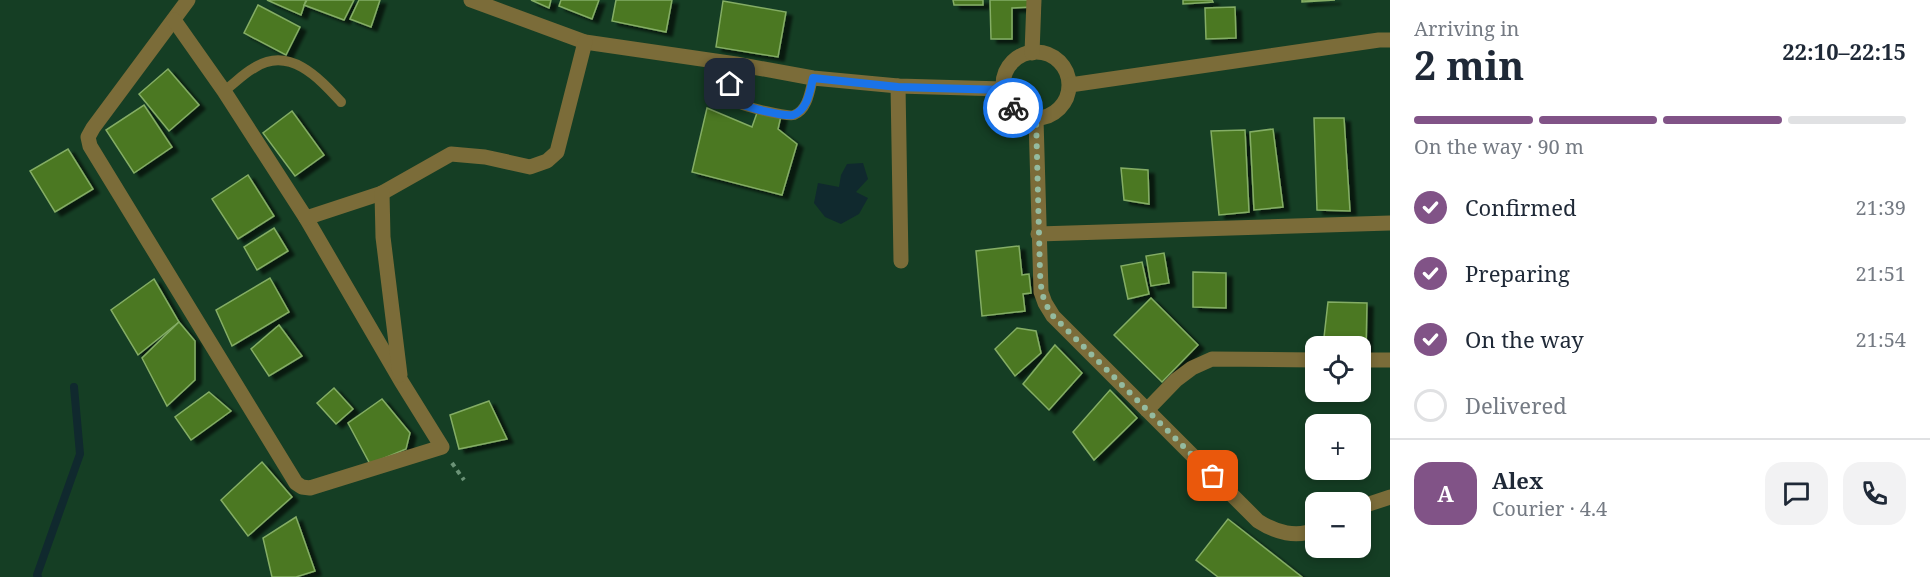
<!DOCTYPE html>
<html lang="en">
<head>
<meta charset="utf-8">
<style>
  :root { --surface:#fff; --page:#f2f2f3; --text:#1f2937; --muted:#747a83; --line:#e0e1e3; --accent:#815387 }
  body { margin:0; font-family:"Noto Serif",serif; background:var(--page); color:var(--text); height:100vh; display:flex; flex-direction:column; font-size:22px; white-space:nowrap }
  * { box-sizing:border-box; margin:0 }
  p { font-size:20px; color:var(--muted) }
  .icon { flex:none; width:33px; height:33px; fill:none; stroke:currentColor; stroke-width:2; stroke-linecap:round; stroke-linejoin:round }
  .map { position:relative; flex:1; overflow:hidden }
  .drawer { display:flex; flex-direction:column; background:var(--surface); width:540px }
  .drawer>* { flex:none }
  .buttons { position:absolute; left:1305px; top:336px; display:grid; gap:12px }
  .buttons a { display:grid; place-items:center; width:66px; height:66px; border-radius:12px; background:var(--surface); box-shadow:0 3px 9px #0003; font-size:30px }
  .pin { position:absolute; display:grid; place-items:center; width:51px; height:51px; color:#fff; margin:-26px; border-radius:12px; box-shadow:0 3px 9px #0006 }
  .courier { position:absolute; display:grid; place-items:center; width:60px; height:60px; margin:-30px; border:4px solid #1a73e8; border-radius:50%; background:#fff; color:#222; box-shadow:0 2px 8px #0007 }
  .overview em { font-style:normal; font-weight:700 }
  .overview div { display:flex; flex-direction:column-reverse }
  .overview { display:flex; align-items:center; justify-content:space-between; height:102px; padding:0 24px }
  h1 { font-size:39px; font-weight:700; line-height:45px }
  .bar { display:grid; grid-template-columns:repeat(4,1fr); gap:9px 6px; align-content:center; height:72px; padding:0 24px }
  .bar i { height:8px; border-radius:4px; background:var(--line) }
  .bar .on { background:var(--accent) }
  .bar p { grid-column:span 4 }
  .line { display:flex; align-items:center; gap:15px; padding:0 24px; border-top:2px solid var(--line) }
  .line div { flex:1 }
  .round { display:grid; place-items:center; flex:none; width:63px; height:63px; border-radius:18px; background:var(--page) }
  ol { padding:0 24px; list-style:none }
  li { display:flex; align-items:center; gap:18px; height:66px }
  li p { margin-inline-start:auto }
  li .icon { padding:6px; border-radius:50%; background:var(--accent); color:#fff; stroke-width:4 }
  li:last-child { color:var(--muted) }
  li i { width:33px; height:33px; border:3px solid var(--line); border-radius:50% }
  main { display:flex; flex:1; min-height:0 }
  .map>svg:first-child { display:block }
</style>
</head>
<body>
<main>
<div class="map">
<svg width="1390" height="577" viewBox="0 0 1390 577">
  <defs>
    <filter id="shadow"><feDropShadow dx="6" dy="4" stdDeviation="1.5" flood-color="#0009"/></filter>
  </defs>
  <rect width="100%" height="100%" fill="#153e24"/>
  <path fill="#10292e" d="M863,163L868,179L856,192L868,198L859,214L841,224L825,217L814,203L818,183L839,187L841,175L847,164Z"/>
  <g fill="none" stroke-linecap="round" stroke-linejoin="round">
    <path stroke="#10292e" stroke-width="8" d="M38,577L37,575L80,454L74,387"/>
  </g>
  <g fill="#4b7820" stroke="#84ad65" stroke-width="1.5" filter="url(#shadow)">
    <path d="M267,0H306L301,15Z"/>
    <path d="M307,0H354L344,20L304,5Z"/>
    <path d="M359,0H380L371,27L350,19Z"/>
    <path d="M531,0H551L549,8Z"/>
    <path d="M561,0H599L592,19L559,6Z"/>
    <path d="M616,0H672L666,32L612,21Z"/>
    <path d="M953,0H983V5H954Z"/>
    <path d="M990,0H1033V7L1012,8V39H991Z"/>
    <path d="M1183,0H1212L1213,2L1183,4Z"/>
    <path d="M1302,0H1335L1302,2Z"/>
    <path d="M723,1L786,12L778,57L716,47Z"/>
    <path d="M258,5L300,27L286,55L244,33Z"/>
    <path d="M1235,7L1236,38L1206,39L1205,8Z"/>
    <path d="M168,69L199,105L169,131L139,94Z"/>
    <path d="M144,105L172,147L134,173L106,130Z"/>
    <path d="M707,108L752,127L758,110L781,116L778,129L797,144L782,195L692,172Z"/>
    <path d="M292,111L324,155L295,176L263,133Z"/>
    <path d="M1314,118H1344L1350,211L1317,210Z"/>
    <path d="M1273,129L1283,207L1254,210L1250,132Z"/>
    <path d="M1245,130L1249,212L1219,215L1211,131Z"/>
    <path d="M68,149L93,189L55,212L30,171Z"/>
    <path d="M1121,168L1148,170L1149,204L1124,200Z"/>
    <path d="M248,175L274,216L238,239L212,199Z"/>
    <path d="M274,228L288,251L257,270L244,247Z"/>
    <path d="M1019,246L1022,275L1029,274L1031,293L1023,294L1025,311L982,316L976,251Z"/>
    <path d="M1164,253L1169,283L1151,286L1146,256Z"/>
    <path d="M1142,262L1149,294L1128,299L1121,266Z"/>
    <path d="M1193,272L1226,273V308L1193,307Z"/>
    <path d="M270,278L289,312L232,346L216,310Z"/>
    <path d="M154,279L179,322L138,355L111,310Z"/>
    <path d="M1151,298L1198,345L1162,382L1114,335Z"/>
    <path d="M1328,302L1367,303L1366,352H1360V346H1323Z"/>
    <path d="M179,322L195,341V380L167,406L142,358Z"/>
    <path d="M279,325L302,356L269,376L251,349Z"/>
    <path d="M1017,328L1036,331L1041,353L1015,376L995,349Z"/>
    <path d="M1055,345L1082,373L1049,410L1023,384Z"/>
    <path d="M334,388L353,409L336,424L317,403Z"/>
    <path d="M1110,390L1137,418L1094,460L1073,432Z"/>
    <path d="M209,392L231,411L191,440L175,417Z"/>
    <path d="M382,399L410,433L406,449L370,464L348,423Z"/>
    <path d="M489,401L507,439L459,449L450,415Z"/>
    <path d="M262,462L292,497L248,536L221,500Z"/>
    <path d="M296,517L315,571L296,577H272L263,538Z"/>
    <path d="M1228,519L1302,577H1218L1196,560Z"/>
  </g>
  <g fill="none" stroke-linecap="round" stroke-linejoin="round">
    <path stroke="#6b9377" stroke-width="4" stroke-dasharray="4.5 4.5" stroke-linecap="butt" d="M452,463L464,480"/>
    <g stroke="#7b6c39" stroke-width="10">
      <path d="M736,64C734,73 727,87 732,96C734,98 736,101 739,103C745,107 787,117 794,115C808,110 810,90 813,78"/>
      <path d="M224,91C234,84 243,74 254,68C289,45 319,78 341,102"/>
    </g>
    <g stroke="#7b6c39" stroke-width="15">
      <path d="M188,0L93,128L88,137L90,146L296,483L302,487L310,488L442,447L401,381L306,218"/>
      <path d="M471,0L585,42L736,64L813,78L898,86L1003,89"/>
      <path d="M174,20L224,91L306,218L382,193L451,154L485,157L530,167L547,161L557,152L585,42"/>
      <circle cx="1036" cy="85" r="33"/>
      <path d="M1032,53L1034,0"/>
      <path d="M1070,85L1379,40H1390"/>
      <path d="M898,86L901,261"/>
      <path d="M1036,119L1041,292L1045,303L1053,316L1258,521C1275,532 1297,539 1316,529"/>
      <path d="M382,193L383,237L400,375"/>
      <path d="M1038,234L1390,223"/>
      <path d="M1360,360H1390"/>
      <path d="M1147,410L1176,380L1192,368L1212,359L1316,360"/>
      <path d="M1360,507L1390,497"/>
    </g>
  </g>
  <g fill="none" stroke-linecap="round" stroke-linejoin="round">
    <path stroke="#94bba0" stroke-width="6" stroke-dasharray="0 10.8" d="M1013,108L1024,116L1036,118L1040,272C1041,291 1042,300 1053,316L1213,476"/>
    <path stroke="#1a73e8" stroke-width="8" d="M730,84C731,92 731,97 737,102C744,107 785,117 793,115C808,110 810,90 813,78L898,87L1003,90L1005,97L1013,108"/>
  </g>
</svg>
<div class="buttons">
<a><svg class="icon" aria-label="locate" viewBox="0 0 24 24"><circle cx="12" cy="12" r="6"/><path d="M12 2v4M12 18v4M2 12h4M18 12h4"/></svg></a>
<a>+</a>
<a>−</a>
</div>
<div class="pin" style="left:1213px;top:476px;background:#ea580c"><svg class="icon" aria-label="bag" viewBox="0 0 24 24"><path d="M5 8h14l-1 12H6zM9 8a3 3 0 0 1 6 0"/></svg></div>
<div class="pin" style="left:730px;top:84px;background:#1f2937"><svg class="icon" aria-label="home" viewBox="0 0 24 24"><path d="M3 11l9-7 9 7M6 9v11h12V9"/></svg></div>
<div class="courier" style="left:1013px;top:108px"><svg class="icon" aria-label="bike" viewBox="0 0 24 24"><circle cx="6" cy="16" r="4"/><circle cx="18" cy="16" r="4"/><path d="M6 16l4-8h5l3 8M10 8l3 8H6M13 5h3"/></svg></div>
</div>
<section class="drawer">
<div class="overview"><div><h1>2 min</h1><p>Arriving in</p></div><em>22:10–22:15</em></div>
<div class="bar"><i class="on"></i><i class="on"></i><i class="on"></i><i></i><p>On the way · 90 m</p></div>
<ol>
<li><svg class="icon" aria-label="check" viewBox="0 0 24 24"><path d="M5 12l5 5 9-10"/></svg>Confirmed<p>21:39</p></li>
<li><svg class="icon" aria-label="check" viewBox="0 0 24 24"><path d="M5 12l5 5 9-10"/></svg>Preparing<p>21:51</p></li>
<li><svg class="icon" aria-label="check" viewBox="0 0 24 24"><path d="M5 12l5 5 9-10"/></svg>On the way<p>21:54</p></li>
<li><i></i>Delivered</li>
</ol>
<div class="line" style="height:108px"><b class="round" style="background:var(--accent);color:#fff">A</b><div><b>Alex</b><p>Courier · 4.4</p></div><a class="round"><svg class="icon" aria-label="chat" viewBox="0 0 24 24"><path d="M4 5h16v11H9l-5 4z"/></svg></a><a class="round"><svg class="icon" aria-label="phone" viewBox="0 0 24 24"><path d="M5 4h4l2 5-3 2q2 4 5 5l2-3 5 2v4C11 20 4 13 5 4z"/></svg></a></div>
</section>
</main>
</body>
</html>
